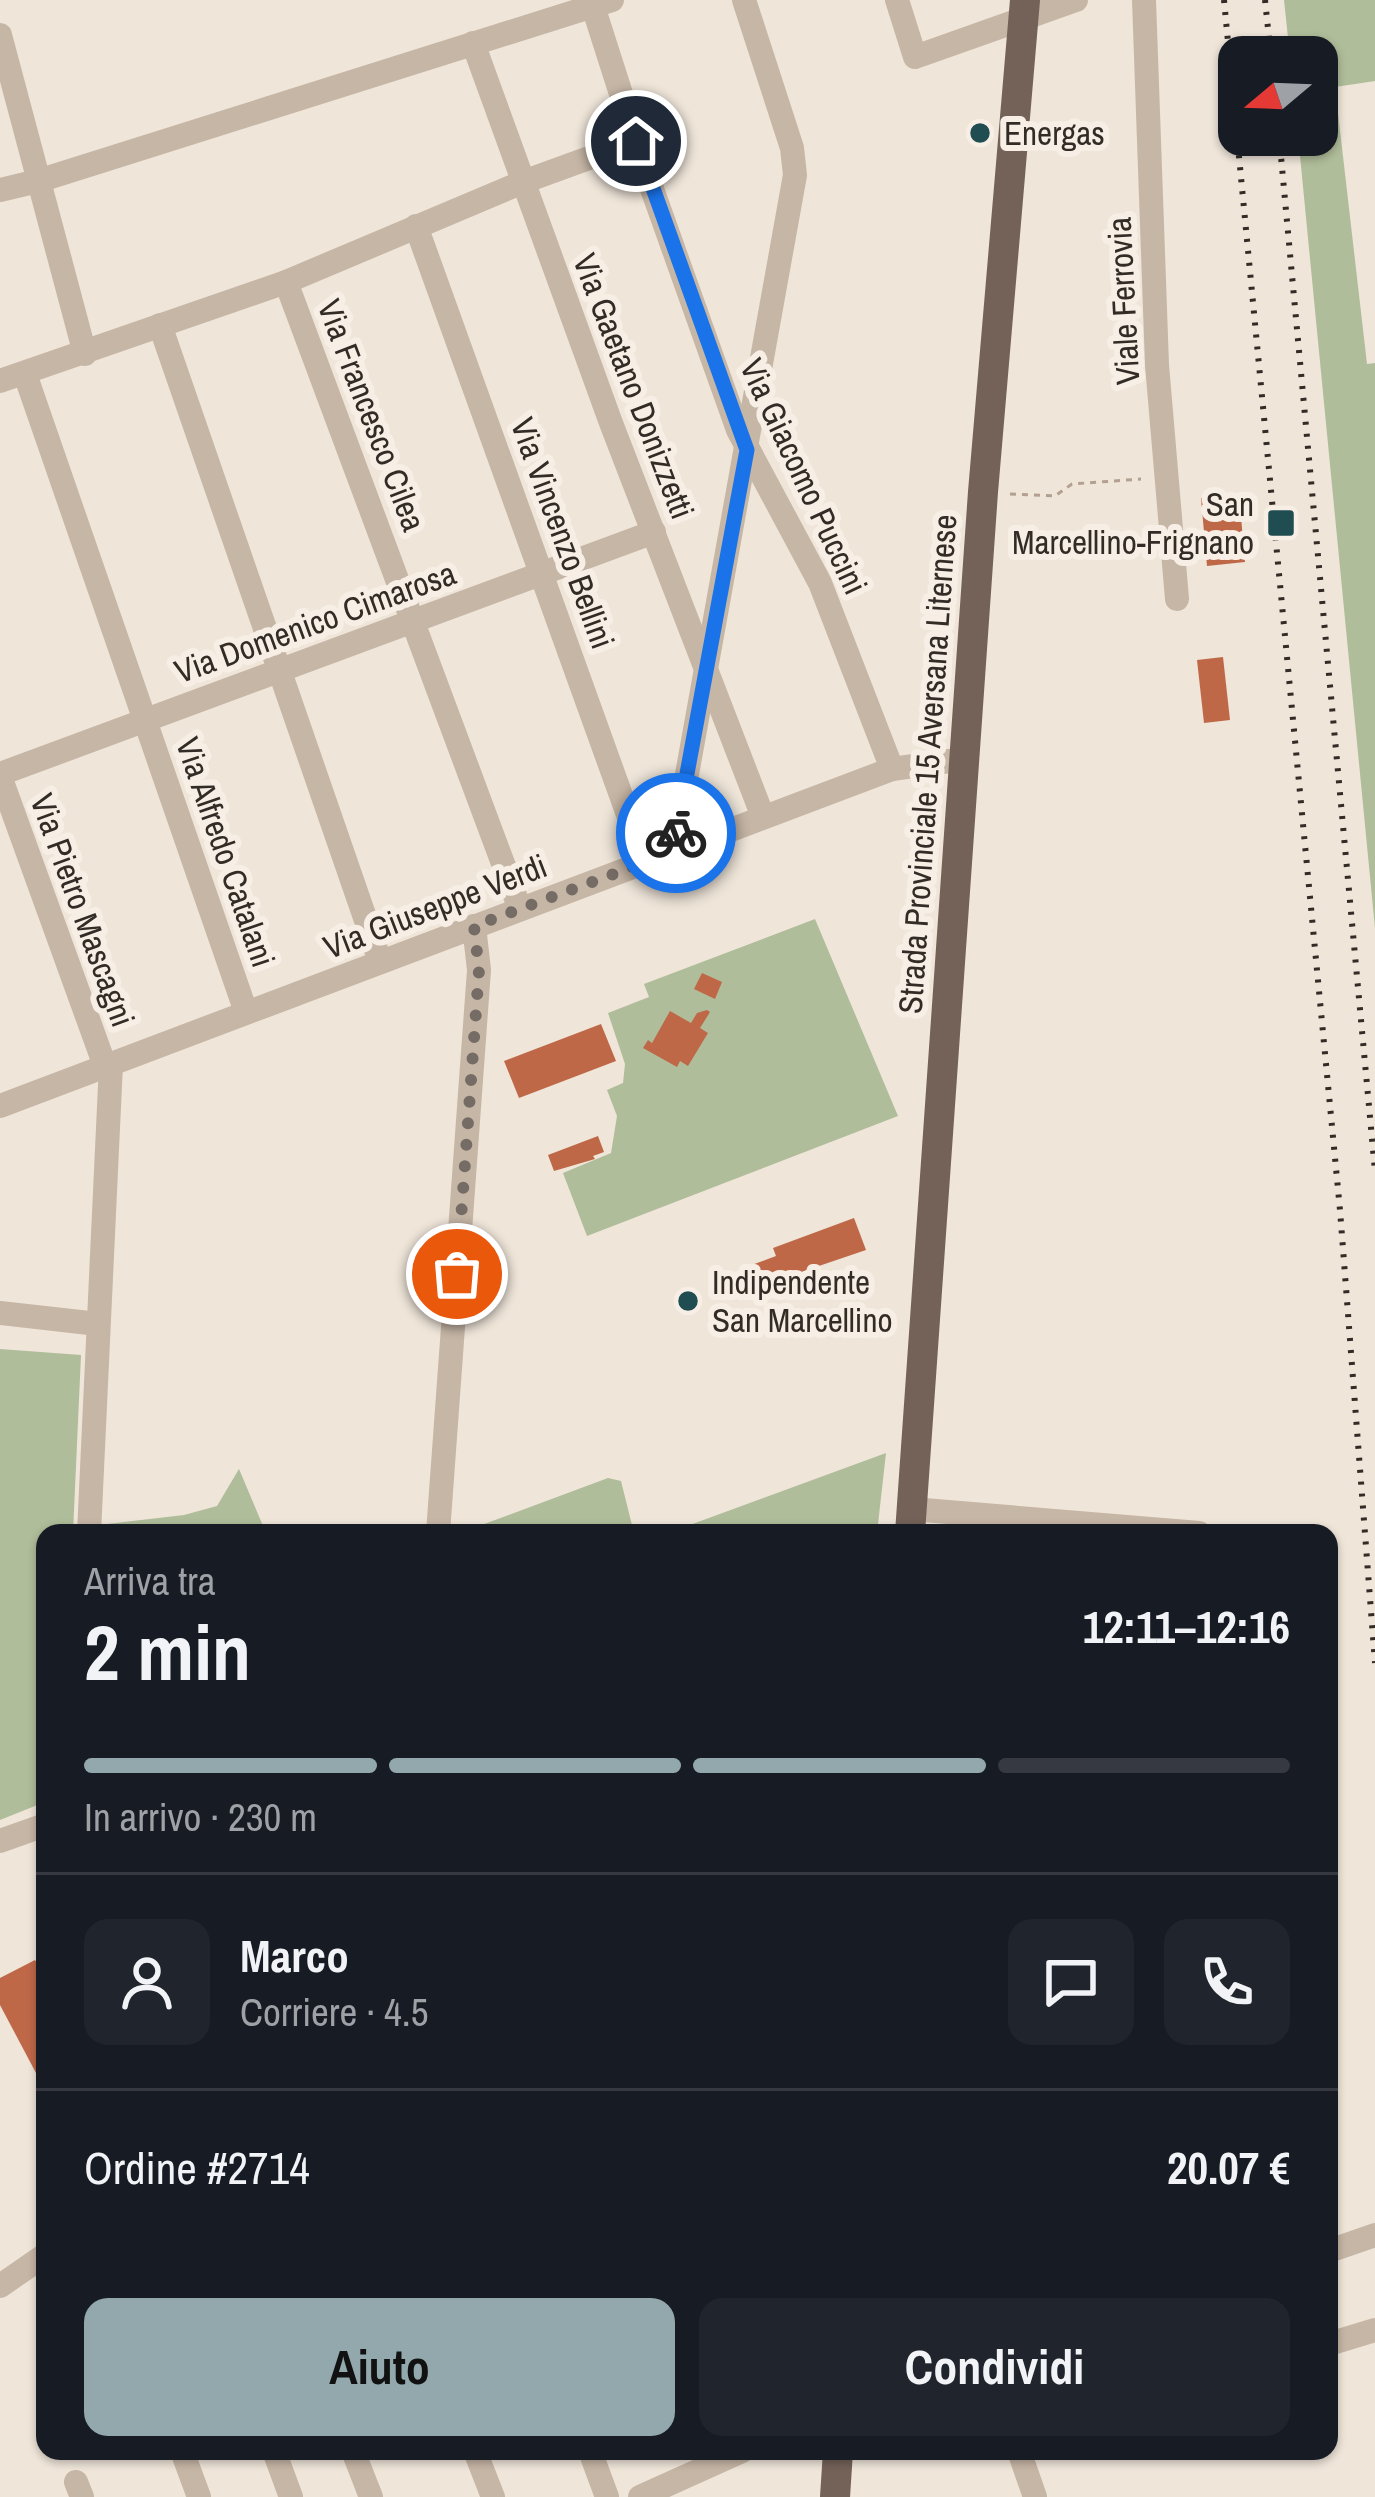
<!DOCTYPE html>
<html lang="it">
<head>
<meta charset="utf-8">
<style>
  :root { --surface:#171b24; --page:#20242c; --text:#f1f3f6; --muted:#9ea1a6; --line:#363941; --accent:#92a8ac }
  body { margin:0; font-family:"Archivo Narrow",sans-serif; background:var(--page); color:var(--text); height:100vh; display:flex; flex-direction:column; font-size:45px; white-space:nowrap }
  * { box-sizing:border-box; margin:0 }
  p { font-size:39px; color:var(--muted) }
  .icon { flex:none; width:66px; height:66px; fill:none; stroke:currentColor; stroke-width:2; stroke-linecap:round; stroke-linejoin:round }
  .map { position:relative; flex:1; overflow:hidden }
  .sheet { position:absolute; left:36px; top:1524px; width:1302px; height:936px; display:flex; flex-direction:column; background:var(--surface); border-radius:24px; box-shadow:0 3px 9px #0004 }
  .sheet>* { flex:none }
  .needle { width:78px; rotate:251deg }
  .controls { position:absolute; left:1218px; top:36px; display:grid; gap:24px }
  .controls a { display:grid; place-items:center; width:120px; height:120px; border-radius:24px; background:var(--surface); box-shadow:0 3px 9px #0004; font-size:60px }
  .pin { position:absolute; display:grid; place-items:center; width:102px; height:102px; color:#fff; margin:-51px; border:6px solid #fff; border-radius:50%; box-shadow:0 3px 12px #0007 }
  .courier { position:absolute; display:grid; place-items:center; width:120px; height:120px; margin:-60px; border:9px solid #1a73e8; border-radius:50%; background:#fff; color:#222; box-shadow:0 3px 15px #0007 }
  .overview em { font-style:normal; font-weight:700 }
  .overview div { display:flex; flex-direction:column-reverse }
  .overview { display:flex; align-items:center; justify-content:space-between; height:204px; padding:0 48px }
  h1 { font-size:78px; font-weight:700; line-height:90px }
  .bar { display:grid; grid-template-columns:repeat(4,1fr); gap:18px 12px; align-content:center; height:144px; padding:0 48px }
  .bar i { height:15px; border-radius:9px; background:var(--line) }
  .bar .current { background:var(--accent) }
  .bar p { grid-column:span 4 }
  .line { display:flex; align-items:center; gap:30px; padding:0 48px; border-top:3px solid var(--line) }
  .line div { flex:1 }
  .round { display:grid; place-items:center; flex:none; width:126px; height:126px; border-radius:24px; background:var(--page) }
  .primary-button { display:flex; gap:24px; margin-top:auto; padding:24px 48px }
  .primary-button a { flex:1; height:138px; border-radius:24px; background:var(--accent); color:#111; font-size:48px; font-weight:700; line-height:138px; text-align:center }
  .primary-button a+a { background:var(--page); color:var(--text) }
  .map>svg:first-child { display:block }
</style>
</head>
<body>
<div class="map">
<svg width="1375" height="2497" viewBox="0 0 1375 2497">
  <rect width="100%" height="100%" fill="#efe5d9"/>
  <g fill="#b0bd9a">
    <path d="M1284,0H1375V81L1335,87L1367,364L1375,363V928L1298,135H1317V57H1290Z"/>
    <path d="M815,919L898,1116L587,1236L563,1173L611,1153L617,1116L607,1090L623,1083L625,1064L608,1013L649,997L644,984Z"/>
    <path d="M0,1349L81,1355L73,1533H45V1802L0,1820Z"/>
    <path d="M886,1453L877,1533H668Z"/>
    <path d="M239,1469L266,1533H106L107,1524L184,1515L217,1506Z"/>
    <path d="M608,1478L621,1481L634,1533H460Z"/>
  </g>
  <g fill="#be6848">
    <path d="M1239,494L1245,562L1207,566L1201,498Z"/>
    <path d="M1223,657L1230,720L1204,723L1197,660Z"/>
    <path d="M702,973L722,982L715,999L694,989Z"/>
    <path d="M707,1010L710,1012L700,1028L708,1033L688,1066L680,1061L677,1067L643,1048L648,1040L652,1043L670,1011L691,1023L697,1013Z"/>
    <path d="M601,1024L616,1061L519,1098L504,1061Z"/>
    <path d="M598,1136L604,1152L593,1156L595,1159L554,1171L548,1155Z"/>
    <path d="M854,1218L866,1250L754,1288L746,1267L776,1256L773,1248Z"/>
    <path d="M35,1960L45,1978V2090L0,2005V1978Z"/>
  </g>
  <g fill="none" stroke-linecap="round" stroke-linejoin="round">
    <path stroke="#b2a090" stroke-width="3" stroke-dasharray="6 6" stroke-linecap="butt" d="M1010,494L1055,496L1072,484L1141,479"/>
    <g stroke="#c6b6a6" stroke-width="24">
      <path d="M591,0L646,172L738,430L820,583L892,769"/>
      <path d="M897,0L915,57L1076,0"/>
      <path d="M1144,0L1157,365L1177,599"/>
      <path d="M0,35L85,354"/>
      <path d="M473,43L611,423L763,817"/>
      <path d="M0,190L38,181L612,0"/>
      <path d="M416,226L645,862"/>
      <path d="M286,282L520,909"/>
      <path d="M160,325L380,961"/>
      <path d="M25,374L246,1012"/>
      <path d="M0,381L286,282L523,182L636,141"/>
      <path d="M0,774L654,532"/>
      <path d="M0,776L105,1066"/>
      <path d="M673,852L795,175L792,148L744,0"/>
      <path d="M0,1106L892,769L964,759"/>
      <path d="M0,1313L98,1324"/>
      <path d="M912,1509L1199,1533"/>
      <path d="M89,1533L111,1064"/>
      <path d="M438,1533L479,970L474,926"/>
      <path d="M0,1841L45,1825"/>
      <path d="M1329,2251L1375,2235"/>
      <path d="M0,2286L45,2255"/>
      <path d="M1329,2344L1375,2330"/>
      <path d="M182,2451L199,2497"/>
      <path d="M274,2451L291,2497"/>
      <path d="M353,2451L371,2497"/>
      <path d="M475,2451L493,2497"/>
      <path d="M590,2451L607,2497"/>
      <path d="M1019,2451L1035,2497"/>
      <path d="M76,2482L82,2497"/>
      <path d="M640,2497L742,2451"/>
    </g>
    <g stroke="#746258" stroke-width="30">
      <path d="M910,1533L983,492L1025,0"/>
      <path d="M835,2497L838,2451"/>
    </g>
    <g stroke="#332b26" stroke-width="6" stroke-dasharray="3 9" stroke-linecap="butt">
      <path d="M1224,0L1340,1210L1375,1663"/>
      <path d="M1265,0L1271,57"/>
      <path d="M1279,135L1375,1171"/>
    </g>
  </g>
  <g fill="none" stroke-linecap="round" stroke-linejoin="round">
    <path stroke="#756c65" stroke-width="12" stroke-dasharray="0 21.6" d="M457,1274L479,970L474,926L673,852L676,833"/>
    <path stroke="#1a73e8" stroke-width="15" d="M636,141L747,450L676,833"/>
  </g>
  <g fill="#1f4d51" stroke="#f7efe5" stroke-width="4.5">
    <circle cx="980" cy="133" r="12"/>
    <rect x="1266" y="508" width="30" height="30" rx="6"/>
    <circle cx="688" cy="1301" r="12"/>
  </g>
  <g text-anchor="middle" stroke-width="12" stroke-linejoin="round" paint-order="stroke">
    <g font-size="33" fill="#332b26" stroke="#f7efe5" text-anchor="start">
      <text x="1004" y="145">Energas</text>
      <text x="1254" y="516" text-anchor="end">San<tspan x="1254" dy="38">Marcellino-Frignano</tspan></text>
      <text x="712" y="1294">Indipendente<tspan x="712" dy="38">San Marcellino</tspan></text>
    </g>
    <g font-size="33" fill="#332b26" stroke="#f7efe5">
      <text transform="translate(1123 301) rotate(-93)" y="12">Viale Ferrovia</text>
      <text transform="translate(634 386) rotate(69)" y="12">Via Gaetano Donizzetti</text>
      <text transform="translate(372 415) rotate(69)" y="12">Via Francesco Cilea</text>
      <text transform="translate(804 476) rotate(65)" y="12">Via Giacomo Puccini</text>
      <text transform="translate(563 533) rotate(70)" y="12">Via Vincenzo Bellini</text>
      <text transform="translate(315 622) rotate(-20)" y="12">Via Domenico Cimarosa</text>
      <text transform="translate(927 764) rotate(-86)" y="12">Strada Provinciale 15 Aversana Liternese</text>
      <text transform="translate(226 852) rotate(71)" y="12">Via Alfredo Catalani</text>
      <text transform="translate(435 906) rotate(-21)" y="12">Via Giuseppe Verdi</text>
      <text transform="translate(83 910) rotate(70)" y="12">Via Pietro Mascagni</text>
    </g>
  </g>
</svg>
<div class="controls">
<a><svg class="needle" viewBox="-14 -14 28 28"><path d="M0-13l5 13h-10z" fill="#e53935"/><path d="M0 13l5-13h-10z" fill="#9ea1a6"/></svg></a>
</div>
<div class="pin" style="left:457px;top:1274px;background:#ea580c"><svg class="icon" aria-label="bag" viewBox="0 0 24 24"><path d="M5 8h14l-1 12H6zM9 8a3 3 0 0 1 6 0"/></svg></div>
<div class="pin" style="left:636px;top:141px;background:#1f2937"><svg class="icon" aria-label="home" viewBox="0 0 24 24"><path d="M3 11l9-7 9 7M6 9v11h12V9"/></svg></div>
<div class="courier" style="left:676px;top:833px"><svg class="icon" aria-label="bike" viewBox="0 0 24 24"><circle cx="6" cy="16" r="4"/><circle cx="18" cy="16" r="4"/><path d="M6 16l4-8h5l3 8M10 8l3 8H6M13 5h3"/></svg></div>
<section class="sheet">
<div class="overview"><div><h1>2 min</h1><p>Arriva tra</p></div><em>12:11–12:16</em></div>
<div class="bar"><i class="current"></i><i class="current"></i><i class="current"></i><i></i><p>In arrivo · 230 m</p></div>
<div class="line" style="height:216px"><a class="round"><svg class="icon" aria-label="person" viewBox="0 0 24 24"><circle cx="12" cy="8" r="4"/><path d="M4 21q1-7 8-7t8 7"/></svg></a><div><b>Marco</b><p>Corriere · 4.5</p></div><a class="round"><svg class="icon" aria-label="chat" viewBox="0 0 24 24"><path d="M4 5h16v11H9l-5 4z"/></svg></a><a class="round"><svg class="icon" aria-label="phone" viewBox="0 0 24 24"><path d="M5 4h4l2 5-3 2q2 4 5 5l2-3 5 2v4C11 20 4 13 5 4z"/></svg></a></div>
<div class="line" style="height:156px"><div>Ordine #2714</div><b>20.07 €</b></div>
<div class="primary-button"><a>Aiuto</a><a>Condividi</a></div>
</section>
</div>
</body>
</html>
